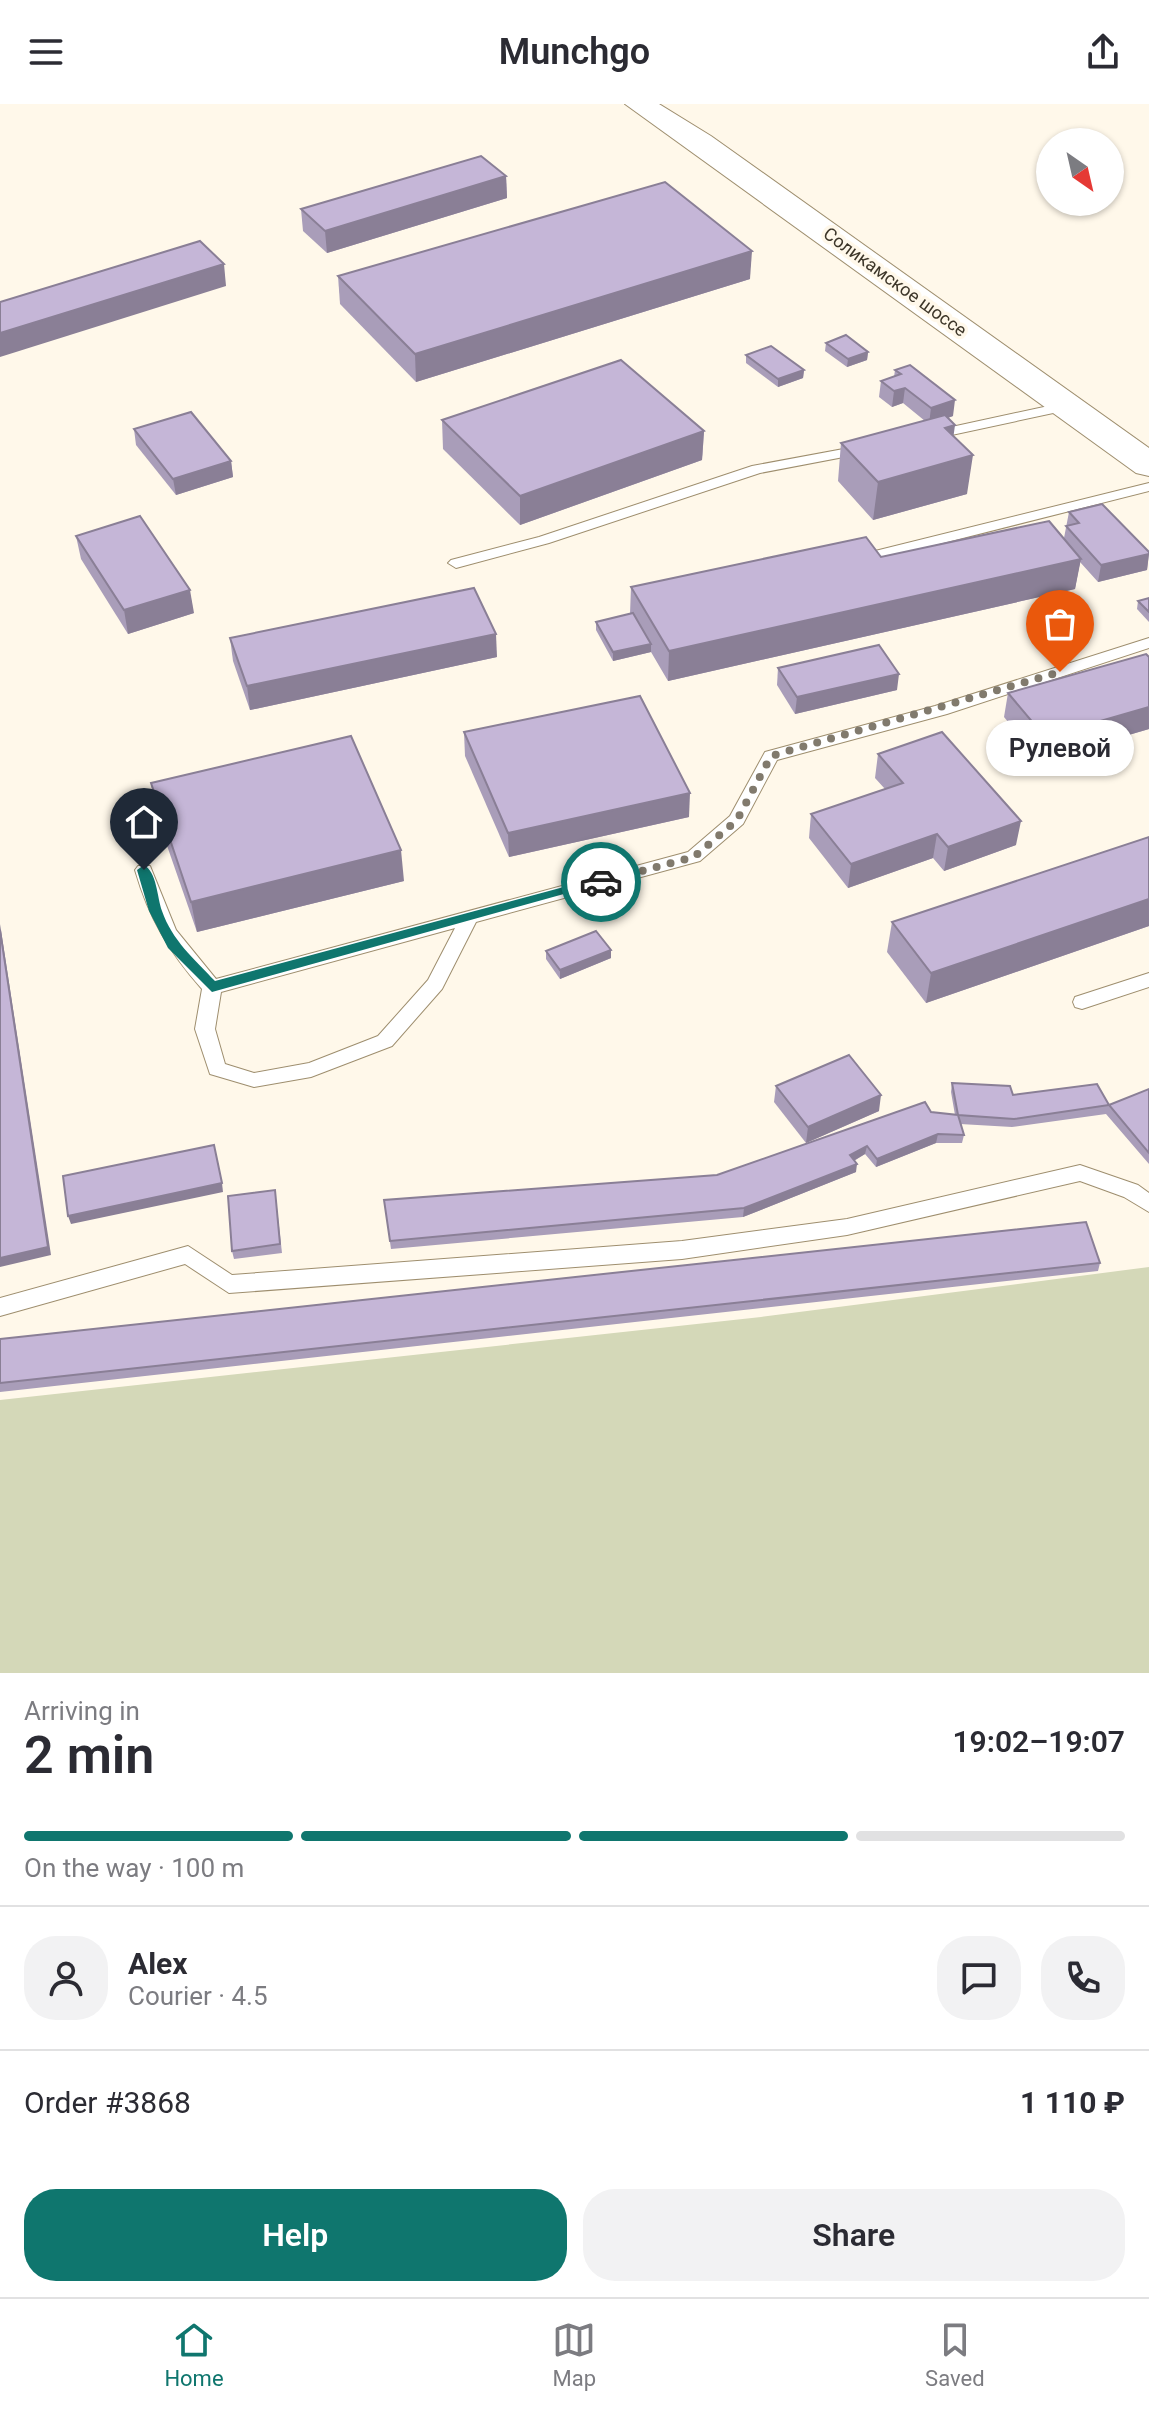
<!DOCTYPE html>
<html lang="en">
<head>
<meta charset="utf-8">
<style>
  :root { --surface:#fff; --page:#f2f2f3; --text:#2b2b33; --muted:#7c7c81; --line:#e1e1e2; --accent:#0f766e }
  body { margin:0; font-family:Roboto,sans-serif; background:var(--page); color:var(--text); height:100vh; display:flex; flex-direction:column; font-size:30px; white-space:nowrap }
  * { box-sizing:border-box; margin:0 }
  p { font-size:26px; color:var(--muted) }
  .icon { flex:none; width:44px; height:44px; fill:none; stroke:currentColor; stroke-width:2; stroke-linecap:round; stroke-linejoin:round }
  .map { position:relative; height:1569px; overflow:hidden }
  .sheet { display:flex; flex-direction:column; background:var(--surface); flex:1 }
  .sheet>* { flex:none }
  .needle { width:52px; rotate:146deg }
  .buttons { position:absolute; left:1036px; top:24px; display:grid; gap:16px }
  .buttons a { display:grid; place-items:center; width:88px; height:88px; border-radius:50%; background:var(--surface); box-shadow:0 2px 6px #0004; font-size:40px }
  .pin { position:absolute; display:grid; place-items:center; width:68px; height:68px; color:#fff; margin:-82px -34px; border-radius:50% 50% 50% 0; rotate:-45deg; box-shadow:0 0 8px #0007 }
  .pin .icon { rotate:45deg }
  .courier { position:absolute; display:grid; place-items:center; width:80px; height:80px; margin:-40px; border:6px solid #0f766e; border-radius:50%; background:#fff; color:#222; box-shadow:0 2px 10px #0007 }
  .bubble { position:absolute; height:56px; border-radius:28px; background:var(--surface); box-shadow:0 2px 6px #0004; font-size:26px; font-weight:600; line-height:56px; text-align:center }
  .overview em { font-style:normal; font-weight:600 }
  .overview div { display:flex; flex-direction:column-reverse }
  .overview { display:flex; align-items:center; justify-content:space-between; height:136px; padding:0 24px }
  h1 { font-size:52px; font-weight:600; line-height:60px }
  .bar { display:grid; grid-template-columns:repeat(4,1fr); gap:12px 8px; align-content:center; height:96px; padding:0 24px }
  .bar i { height:10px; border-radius:6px; background:var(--line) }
  .bar .current { background:var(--accent) }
  .bar p { grid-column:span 4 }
  .line { display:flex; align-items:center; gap:20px; padding:0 24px; border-top:2px solid var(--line) }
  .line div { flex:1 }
  .round { display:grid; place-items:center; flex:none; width:84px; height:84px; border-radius:32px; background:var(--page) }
  .primary-button { display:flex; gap:16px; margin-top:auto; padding:16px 24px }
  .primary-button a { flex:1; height:92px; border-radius:32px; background:var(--accent); color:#fff; font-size:32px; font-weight:600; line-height:92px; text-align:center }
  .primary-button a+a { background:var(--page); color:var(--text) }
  header { display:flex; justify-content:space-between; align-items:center; height:104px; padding:0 24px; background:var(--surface); font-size:36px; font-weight:600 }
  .tab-bar { display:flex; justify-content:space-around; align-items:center; height:112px; border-top:2px solid var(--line); background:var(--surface); font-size:22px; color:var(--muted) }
  .tab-bar a { display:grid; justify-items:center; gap:4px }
  .tab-bar .current { color:var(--accent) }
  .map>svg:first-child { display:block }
</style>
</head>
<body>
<header><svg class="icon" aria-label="menu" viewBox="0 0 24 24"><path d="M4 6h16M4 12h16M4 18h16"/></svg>Munchgo<svg class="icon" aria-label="share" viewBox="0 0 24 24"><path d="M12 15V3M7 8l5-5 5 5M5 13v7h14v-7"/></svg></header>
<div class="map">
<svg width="1149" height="1569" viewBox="0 0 1149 1569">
  <rect width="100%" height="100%" fill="#fff8ea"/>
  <path fill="#d4d8b8" d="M1149,1163V1569H0V1296L761,1213Z"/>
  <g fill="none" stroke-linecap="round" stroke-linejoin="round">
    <g stroke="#9e8e6e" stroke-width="2">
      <g id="lane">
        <path d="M1067,298L1074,302L1072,305L933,335L926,331L933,327Z"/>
        <path d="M865,341L872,345L870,348L760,369L549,439L456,464L448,459L451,456L539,433L752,362Z"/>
        <path d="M1149,379V387L872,457L864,452L867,449Z"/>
        <path d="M1149,534V544L947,610L777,656L743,720L700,757L476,818L442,885L392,942L311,973L254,983L210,970L195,925L202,885C169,848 149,814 135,766L138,762H150L176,826L216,875L688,748L730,712L765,648L935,602ZM455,824L428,876L378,932L309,959L254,969L225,960L215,925L221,888Z"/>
        <path d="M1149,869V883L1082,905L1075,903L1073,898L1075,893Z"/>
        <path d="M1080,1061L1138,1081L1149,1089V1108L1124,1093L1080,1077L847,1131L682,1155L229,1189L185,1160L0,1212V1194L188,1142L232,1171L682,1137L847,1115Z"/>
      </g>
    </g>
    <g stroke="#9e8e6e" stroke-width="2">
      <path id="highway" d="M625,0H659L711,32L1149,344V372L1136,369Z"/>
    </g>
    <use href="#lane" fill="#fff" fill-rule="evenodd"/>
    <use href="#highway" fill="#fff" fill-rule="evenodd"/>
  </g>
  <g fill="#a99db9">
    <path d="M506,72L507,94L327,149L303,127L301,105Z"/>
    <path d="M338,172L750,175L416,278L340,200Z"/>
    <path d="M826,239L868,248L867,256L847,263L825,247Z"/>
    <path d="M746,251L804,266L803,274L778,283L746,259Z"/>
    <path d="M895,266L953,312L948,314L953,332L967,390L873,416L838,377L841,339L925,317L903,299L892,303L879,293L881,277L894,273Z"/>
    <path d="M442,316L704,327L702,356L520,421L443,345Z"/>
    <path d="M134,325L231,357L233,373L176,391L136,341Z"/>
    <path d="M1069,408L1149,448L1147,466L1098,478L1080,458L1075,485L668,577L651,548L613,557L596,526V518L630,510L631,483L881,453L1064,434Z"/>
    <path d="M76,432L194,509L128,530L81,455Z"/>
    <path d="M1149,494V518L1137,505L1138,497Z"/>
    <path d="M230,534L497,553L250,606L233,557Z"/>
    <path d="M1149,553V625L1040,657L1004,613L1008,589Z"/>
    <path d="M778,564L897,586L795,610L777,581Z"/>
    <path d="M464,628L689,713L509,753L465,652Z"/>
    <path d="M878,650L1016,741L944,767L933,754L848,784L809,734L811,710L885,685L875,674Z"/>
    <path d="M151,679L404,777L197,828L156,710Z"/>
    <path d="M1149,733V822L926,899L887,848L892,818Z"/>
    <path d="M611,846V854L560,875L546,855V847Z"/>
    <path d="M952,979L1013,991L1109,1001L1149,985V1060L1106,1010L1012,1023L960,1020L964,1031L962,1039H936L876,1063L865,1050L854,1057L856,1068L743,1113L391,1145L384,1096L717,1071L931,1008L955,1011L951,988Z"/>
    <path d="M776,982L879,1007L806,1039L774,998Z"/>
    <path d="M275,1086L282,1149L234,1155L232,1147Z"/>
    <path d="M1100,1159L1098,1167L0,1288V1235Z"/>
  </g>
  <g fill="#8a7f96">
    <path d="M506,72L507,94L327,149L325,127Z"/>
    <path d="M752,147L750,175L416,278L415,250Z"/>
    <path d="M224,160L226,182L0,253V229Z"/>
    <path d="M868,248L867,256L847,263L848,255Z"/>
    <path d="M804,266L803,274L778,283V275Z"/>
    <path d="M905,284L903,299L892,303L894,287Z"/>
    <path d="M955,296L953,312L929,320L931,304Z"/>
    <path d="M955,321L950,358L973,351L967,390L873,416L878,378L945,324Z"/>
    <path d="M704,327L702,356L520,421V392Z"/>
    <path d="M231,357L233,373L176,391L173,375Z"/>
    <path d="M1149,450L1147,466L1098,478L1101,461Z"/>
    <path d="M1081,455L1075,485L668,577L669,547Z"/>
    <path d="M190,486L194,509L128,530L124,506Z"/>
    <path d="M496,530L497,553L250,606L247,582Z"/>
    <path d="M651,540V548L613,557V548Z"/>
    <path d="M899,570L897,586L795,610L797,593Z"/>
    <path d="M1149,603V625L1040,657L1045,633Z"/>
    <path d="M690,689L689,713L509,753L508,729Z"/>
    <path d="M1021,717L1016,741L944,767L948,743Z"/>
    <path d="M937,730L933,754L848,784L851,760Z"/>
    <path d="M401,746L404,777L197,828L191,798Z"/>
    <path d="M1149,795V822L926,899L931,869Z"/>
    <path d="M0,820L51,1151L0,1163Z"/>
    <path d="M611,846V854L560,875V866Z"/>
    <path d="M881,991L879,1007L806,1039L808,1023Z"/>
    <path d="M938,1030L936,1039L876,1063L877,1055Z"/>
    <path d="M867,1042L865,1050L848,1060L850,1051Z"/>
    <path d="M857,1060L856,1068L743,1113L744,1104Z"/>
    <path d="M222,1079L223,1088L71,1120L68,1112Z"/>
  </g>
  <g fill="#c5b6d7" stroke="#8a7f96" stroke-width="2">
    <path d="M481,52L506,72L325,127L301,105Z"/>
    <path d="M665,78L752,147L415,250L338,172Z"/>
    <path d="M200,137L224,160L0,229V198Z"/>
    <path d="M846,231L868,248L848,255L826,239Z"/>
    <path d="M771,242L804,266L778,275L746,251Z"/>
    <path d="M621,256L704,327L520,392L442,316Z"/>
    <path d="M910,261L955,296L931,304L905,284L894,287L881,277L901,270L895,266Z"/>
    <path d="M191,308L231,357L173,375L134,325Z"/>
    <path d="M945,311L955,321L945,324L973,351L878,378L841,339Z"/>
    <path d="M1102,400L1149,448V450L1101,461L1066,422L1079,419L1069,408Z"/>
    <path d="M140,412L190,486L124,506L76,432Z"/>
    <path d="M1049,417L1081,455L669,547L631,483L866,433L881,453Z"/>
    <path d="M474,484L496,530L247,582L230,534Z"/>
    <path d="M1149,494V508L1138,497Z"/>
    <path d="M633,509L651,540L613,548L596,518Z"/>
    <path d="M879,541L899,570L797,593L778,564Z"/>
    <path d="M1146,550L1149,553V603L1045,633L1008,589Z"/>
    <path d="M640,592L690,689L508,729L464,628Z"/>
    <path d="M942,628L1021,717L948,743L937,730L851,760L811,710L903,679L878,650Z"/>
    <path d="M351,632L401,746L191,798L151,679Z"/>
    <path d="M1149,733V795L931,869L892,818Z"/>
    <path d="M0,826L48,1143L0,1154Z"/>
    <path d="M596,827L611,846L560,866L546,847Z"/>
    <path d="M849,951L881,991L808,1023L776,982Z"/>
    <path d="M952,979L1010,982L1013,991L1097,980L1109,1001L1014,1015L958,1011Z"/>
    <path d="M1149,985V1049L1109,1001Z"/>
    <path d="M925,998L931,1008L958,1011L964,1031L938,1030L877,1055L867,1042L850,1051L857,1060L744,1104L390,1137L384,1096L717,1071Z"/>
    <path d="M214,1041L222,1079L68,1112L63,1072Z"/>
    <path d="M275,1086L280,1140L232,1147L228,1092Z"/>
    <path d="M1086,1118L1100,1159L0,1279V1235Z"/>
  </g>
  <path fill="#0f766e" d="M144,761C157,768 157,793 162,807C172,836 194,855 215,877L601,773L607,778L212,888L168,844L149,807L137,766Z"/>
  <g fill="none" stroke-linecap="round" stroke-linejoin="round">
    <path stroke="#817a6d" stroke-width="8" stroke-dasharray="0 14.4" d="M601,778L694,753L737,716L771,652L1060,568"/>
  </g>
  <g text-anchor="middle" stroke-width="7" stroke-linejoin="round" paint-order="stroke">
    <g font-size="18" fill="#3d3629" stroke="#fff8ea">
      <text transform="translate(895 178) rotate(36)" y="6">Соликамское шоссе</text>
    </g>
  </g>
</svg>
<div class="buttons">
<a><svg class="needle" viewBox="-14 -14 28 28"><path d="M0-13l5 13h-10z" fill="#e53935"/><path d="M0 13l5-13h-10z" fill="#7c7c81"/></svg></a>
</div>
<div class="pin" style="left:1060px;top:568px;background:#ea580c"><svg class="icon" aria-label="bag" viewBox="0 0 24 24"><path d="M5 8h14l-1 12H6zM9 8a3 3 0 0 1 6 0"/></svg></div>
<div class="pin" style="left:144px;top:766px;background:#1f2937"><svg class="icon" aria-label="home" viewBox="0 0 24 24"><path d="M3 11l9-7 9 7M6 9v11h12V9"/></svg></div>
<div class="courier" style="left:601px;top:778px"><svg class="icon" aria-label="car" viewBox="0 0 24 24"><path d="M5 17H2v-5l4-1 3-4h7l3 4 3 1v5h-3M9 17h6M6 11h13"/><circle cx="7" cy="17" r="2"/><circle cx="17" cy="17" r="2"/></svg></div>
<div class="bubble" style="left:986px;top:616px;width:148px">Рулевой</div>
</div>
<section class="sheet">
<div class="overview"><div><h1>2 min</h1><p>Arriving in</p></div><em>19:02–19:07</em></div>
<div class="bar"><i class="current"></i><i class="current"></i><i class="current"></i><i></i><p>On the way · 100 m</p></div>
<div class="line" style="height:144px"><a class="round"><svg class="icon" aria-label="person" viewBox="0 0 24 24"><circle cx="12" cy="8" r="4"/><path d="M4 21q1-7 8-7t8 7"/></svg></a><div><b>Alex</b><p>Courier · 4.5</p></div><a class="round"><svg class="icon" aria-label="chat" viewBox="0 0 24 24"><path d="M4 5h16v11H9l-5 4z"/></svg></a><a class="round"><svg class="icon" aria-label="phone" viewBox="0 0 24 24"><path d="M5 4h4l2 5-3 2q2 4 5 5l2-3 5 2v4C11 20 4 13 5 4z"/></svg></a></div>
<div class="line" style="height:104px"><div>Order #3868</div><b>1 110 ₽</b></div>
<div class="primary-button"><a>Help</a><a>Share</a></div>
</section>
<nav class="tab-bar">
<a class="current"><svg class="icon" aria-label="home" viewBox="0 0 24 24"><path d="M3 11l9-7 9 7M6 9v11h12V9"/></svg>Home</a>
<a><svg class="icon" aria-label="map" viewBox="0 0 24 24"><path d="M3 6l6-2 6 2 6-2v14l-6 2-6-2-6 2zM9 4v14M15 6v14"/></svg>Map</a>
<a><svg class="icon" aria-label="saved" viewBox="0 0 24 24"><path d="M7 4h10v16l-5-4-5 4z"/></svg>Saved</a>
</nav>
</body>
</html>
